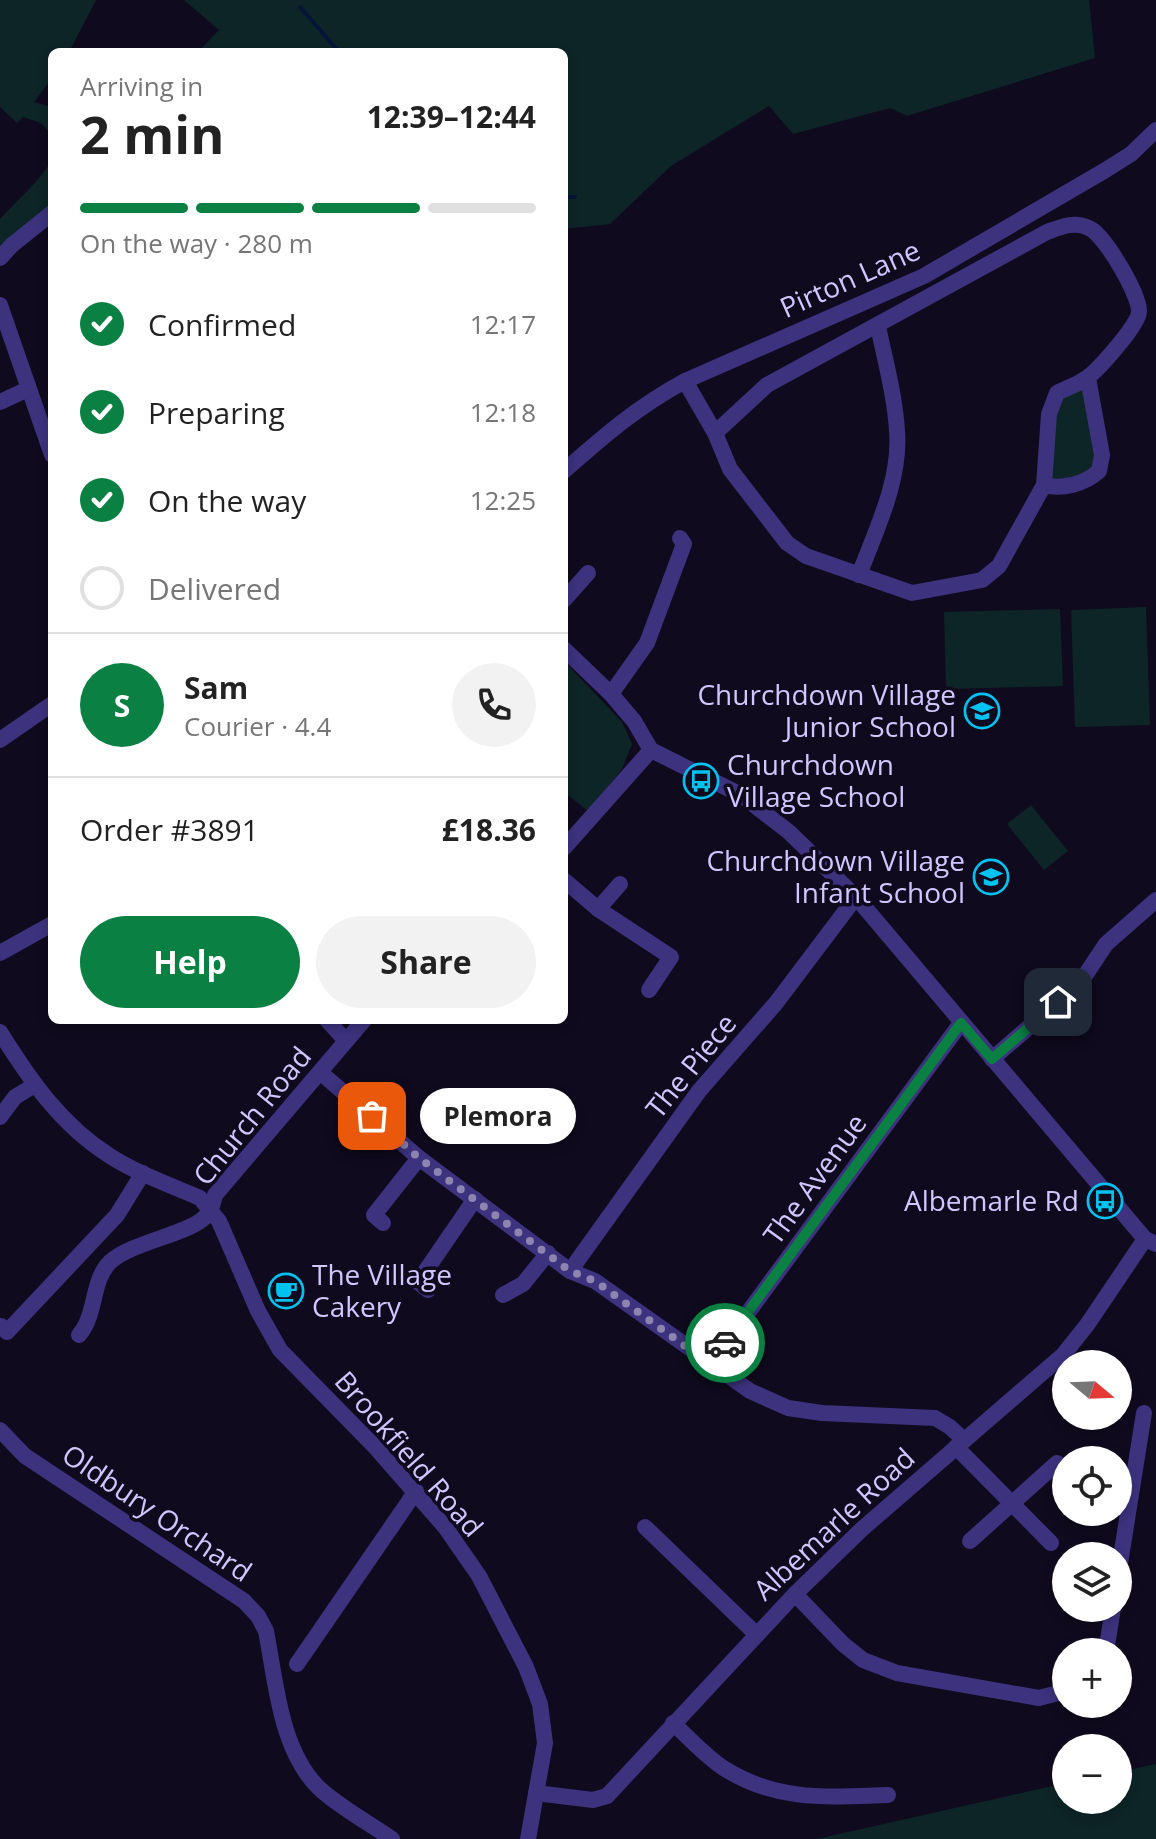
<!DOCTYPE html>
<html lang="en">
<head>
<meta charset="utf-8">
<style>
  :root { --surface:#fff; --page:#f2f2f2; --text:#222; --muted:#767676; --line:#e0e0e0; --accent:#0b8043 }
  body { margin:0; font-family:"Open Sans",sans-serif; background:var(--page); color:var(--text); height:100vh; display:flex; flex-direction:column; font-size:30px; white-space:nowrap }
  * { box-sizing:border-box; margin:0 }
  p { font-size:26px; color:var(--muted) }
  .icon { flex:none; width:44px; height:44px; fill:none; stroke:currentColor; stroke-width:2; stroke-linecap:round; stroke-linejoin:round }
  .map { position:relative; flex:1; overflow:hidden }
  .sheet { position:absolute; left:48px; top:48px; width:520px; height:976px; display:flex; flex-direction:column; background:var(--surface); border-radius:12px; box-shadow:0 4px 12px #0003 }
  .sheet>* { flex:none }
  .needle { width:52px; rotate:109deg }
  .fabs { position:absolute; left:1052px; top:1350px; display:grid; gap:16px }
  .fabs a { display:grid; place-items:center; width:80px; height:80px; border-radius:50%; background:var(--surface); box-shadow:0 4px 12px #0003; font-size:40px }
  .pin { position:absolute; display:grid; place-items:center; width:68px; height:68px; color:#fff; margin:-34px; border-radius:16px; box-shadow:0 4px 12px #0006 }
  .courier { position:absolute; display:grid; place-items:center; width:80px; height:80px; margin:-40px; border:6px solid #0b8043; border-radius:50%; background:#fff; color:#222; box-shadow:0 2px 10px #0007 }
  .bubble { position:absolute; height:56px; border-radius:28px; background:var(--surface); box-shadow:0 4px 12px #0003; font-size:26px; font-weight:700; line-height:56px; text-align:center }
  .headline em { font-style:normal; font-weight:700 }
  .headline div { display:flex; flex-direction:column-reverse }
  .headline { display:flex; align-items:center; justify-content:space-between; height:136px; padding:0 32px }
  h1 { font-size:52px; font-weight:700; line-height:60px }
  .bar { display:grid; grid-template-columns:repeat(4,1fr); gap:12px 8px; align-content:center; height:96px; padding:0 32px }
  .bar i { height:10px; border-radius:6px; background:var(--line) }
  .bar .active { background:var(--accent) }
  .bar p { grid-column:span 4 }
  .line { display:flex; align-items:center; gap:20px; padding:0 32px; border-top:2px solid var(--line) }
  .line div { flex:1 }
  .round { display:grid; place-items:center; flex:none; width:84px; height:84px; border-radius:42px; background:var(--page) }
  ol { padding:0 32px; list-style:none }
  li { display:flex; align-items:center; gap:24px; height:88px }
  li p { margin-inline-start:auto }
  li .icon { padding:8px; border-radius:50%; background:var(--accent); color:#fff; stroke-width:4 }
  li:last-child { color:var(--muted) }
  li i { width:44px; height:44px; border:4px solid var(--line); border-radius:50% }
  .cta { display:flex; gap:16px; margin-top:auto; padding:16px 32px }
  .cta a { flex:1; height:92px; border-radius:48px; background:var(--accent); color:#fff; font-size:32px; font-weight:700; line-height:92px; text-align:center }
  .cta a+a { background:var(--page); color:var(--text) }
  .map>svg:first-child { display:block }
</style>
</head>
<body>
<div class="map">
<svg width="1156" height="1839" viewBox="0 0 1156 1839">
  <rect width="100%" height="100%" fill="#0f0a1d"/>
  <g fill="#0d2527">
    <path d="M0,0H96L69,52H52V78L34,102L52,107V135L41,123L23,117L17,123L0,107Z"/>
    <path d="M184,0H1089L1095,58L907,116L890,108L793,134L769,106L671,166L610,224L564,229V52H198L219,30Z"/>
    <path d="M52,160V213L0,258V219C18,199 38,183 52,160Z"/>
    <path d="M1088,378L1099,471L1044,485L1057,393Z"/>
    <path d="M1146,607L1150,725L1075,727L1071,610Z"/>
    <path d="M1060,609L1063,686L946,689L944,612Z"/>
    <path d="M564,661L622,722L632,744L622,769L588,811L564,792Z"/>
    <path d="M1031,805L1068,851L1044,870L1007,824Z"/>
    <path d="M1156,1764V1839H817L1066,1783V1800H1118V1772Z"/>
  </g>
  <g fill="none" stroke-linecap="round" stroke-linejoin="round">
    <g stroke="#06143a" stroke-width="4">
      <path d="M300,7L339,52"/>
      <path d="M564,197H575"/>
    </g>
    <g stroke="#3c327e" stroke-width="16">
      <path d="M0,258L12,245L52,213"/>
      <path d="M0,305L52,455"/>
      <path d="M685,381L715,433L730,469L787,543L806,556L912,593L982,580L999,566L1044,485L1049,414L1057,393C1066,388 1077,385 1085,379C1097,372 1139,324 1139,312C1140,295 1104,234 1089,228C1074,221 1061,227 1047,232L767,385L715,433"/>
      <path d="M0,402L28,389"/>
      <path d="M564,471C605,435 637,407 685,381L924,276L1104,171L1131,154L1156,130"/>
      <path d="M1044,485C1062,490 1085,484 1099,471L1102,455L1088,378"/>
      <path d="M859,575C876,530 901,480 897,431C895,396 885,360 878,326"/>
      <path d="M564,600L588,573"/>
      <path d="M564,649L611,694L634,721L651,750L741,795L789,832L856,897L1145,1239L1156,1244"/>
      <path d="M611,694L647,643L684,544L680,538"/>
      <path d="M0,740L52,704"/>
      <path d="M564,848L651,750"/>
      <path d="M564,880L598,909L671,957L649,990"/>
      <path d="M598,909L620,884"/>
      <path d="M0,953L52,924"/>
      <path d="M327,1020L346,1041"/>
      <path d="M0,1032C30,1080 61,1125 110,1156C138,1174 170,1185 200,1198L219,1221L258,1311L280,1350L376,1448L445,1527L479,1576L526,1667L540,1704L545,1743L528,1839"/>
      <path d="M992,1059L1080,983L1106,944L1156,900"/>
      <path d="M320,1072L419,1158L570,1271L595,1281L750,1391L788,1408L822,1413L935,1418L950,1427L964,1440"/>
      <path d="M0,1117L15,1097L33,1086"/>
      <path d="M383,1223L374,1215L419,1158"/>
      <path d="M570,1271L699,1091L776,1003L856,897"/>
      <path d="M428,1290L418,1282L475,1199"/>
      <path d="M503,1295L523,1284L548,1253"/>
      <path d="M1,1326L7,1332L117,1215L143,1173"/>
      <path d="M79,1335C97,1314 91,1281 110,1262C132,1242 189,1234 205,1217C211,1211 213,1204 215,1195L364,1020"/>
      <path d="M710,1364L961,1023"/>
      <path d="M0,1430L25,1456L244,1601L258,1616L266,1631C276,1682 280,1751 320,1789C341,1808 369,1823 392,1839"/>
      <path d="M956,1447L1051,1543"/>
      <path d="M645,1527L755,1633"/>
      <path d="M970,1541L1057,1463"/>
      <path d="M1118,1576L1144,1413"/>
      <path d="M795,1594L843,1644L863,1660L897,1673L1039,1698L1066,1691"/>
      <path d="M1106,1652L1113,1608"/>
      <path d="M297,1664L416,1491"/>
      <path d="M673,1723C689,1738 706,1757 725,1769C778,1802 828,1797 888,1795"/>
      <path d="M536,1793L593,1800L607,1796L795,1594L862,1529L1063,1355L1087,1325L1145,1239"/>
    </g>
  </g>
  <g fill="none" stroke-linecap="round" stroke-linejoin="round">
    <path stroke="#8e84b0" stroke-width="8" stroke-dasharray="0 14.4" d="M372,1116L419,1158L570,1271L595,1281L710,1364L725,1343"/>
    <path stroke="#0b8043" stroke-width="10" d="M725,1343L961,1023L992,1059L1058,1002"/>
  </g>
  <defs>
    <g id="school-ring" transform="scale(1.8)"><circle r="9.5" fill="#0f0a1d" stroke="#00c2f1" stroke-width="1.5"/><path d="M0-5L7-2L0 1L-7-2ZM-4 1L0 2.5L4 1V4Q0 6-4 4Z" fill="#00c2f1"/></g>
    <g id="bus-ring" transform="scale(1.8)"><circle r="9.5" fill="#0f0a1d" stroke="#00c2f1" stroke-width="1.5"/><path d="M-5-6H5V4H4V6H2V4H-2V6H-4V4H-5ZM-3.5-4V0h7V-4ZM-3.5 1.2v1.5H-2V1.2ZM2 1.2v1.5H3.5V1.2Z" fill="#00c2f1"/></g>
    <g id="cafe-ring" transform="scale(1.8)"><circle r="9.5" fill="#0f0a1d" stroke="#00c2f1" stroke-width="1.5"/><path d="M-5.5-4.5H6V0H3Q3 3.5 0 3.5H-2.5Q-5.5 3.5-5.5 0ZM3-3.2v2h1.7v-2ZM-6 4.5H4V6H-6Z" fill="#00c2f1"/></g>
  </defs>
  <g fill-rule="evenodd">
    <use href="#school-ring" x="982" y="711"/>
    <use href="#bus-ring" x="701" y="781"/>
    <use href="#school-ring" x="991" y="877"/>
    <use href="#bus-ring" x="1105" y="1201"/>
    <use href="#cafe-ring" x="286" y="1291"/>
  </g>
  <g text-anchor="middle" stroke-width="7" stroke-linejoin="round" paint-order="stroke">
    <g font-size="28" fill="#d2c6ff" stroke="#0f0a1d">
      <text transform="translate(850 279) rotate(-24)" y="10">Pirton Lane</text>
      <text transform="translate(691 1066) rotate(-51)" y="10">The Piece</text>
      <text transform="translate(252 1116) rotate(-51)" y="10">Church Road</text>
      <text transform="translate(815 1179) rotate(-54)" y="10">The Avenue</text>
      <text transform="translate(409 1454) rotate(49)" y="10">Brookfield Road</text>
      <text transform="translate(157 1513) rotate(34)" y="10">Oldbury Orchard</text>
      <text transform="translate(834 1524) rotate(-43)" y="10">Albemarle Road</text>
    </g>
    <g font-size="28" fill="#d2c6ff" stroke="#0f0a1d" text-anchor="end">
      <text x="956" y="705">Churchdown Village<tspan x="956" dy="32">Junior School</tspan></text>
      <text x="727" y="775" text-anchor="start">Churchdown<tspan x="727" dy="32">Village School</tspan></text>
      <text x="965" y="871">Churchdown Village<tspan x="965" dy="32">Infant School</tspan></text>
      <text x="1079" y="1211">Albemarle Rd</text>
      <text x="312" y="1285" text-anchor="start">The Village<tspan x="312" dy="32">Cakery</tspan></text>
    </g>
  </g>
</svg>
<div class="fabs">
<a><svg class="needle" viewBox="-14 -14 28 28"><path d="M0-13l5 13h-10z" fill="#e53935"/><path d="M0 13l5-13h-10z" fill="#767676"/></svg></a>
<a><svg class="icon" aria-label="locate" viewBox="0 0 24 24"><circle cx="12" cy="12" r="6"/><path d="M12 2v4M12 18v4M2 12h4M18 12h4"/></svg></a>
<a><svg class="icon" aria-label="layers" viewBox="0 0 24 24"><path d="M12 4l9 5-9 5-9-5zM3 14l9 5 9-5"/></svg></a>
<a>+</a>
<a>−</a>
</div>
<div class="pin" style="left:372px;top:1116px;background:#ea580c"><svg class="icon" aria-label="bag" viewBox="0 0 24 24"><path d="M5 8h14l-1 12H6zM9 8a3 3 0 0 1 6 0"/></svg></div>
<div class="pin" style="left:1058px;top:1002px;background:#1f2937"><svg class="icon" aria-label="home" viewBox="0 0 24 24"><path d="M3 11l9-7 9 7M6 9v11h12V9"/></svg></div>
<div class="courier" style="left:725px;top:1343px"><svg class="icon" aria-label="car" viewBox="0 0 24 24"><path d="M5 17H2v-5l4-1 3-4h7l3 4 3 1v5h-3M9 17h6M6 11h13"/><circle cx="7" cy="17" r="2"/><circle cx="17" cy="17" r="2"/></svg></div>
<div class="bubble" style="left:420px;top:1088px;width:156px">Plemora</div>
<section class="sheet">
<div class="headline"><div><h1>2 min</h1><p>Arriving in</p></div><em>12:39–12:44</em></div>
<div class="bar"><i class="active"></i><i class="active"></i><i class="active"></i><i></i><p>On the way · 280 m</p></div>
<ol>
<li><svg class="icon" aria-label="check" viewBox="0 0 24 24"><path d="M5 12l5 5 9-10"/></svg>Confirmed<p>12:17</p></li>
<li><svg class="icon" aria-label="check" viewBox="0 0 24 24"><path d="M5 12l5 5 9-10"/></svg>Preparing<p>12:18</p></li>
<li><svg class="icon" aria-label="check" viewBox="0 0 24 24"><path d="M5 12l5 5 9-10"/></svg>On the way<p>12:25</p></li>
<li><i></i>Delivered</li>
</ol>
<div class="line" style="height:144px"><b class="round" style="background:var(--accent);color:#fff">S</b><div><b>Sam</b><p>Courier · 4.4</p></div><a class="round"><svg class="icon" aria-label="phone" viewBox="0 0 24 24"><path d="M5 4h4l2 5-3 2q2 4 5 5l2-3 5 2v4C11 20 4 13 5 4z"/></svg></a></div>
<div class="line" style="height:104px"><div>Order #3891</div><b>£18.36</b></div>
<div class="cta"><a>Help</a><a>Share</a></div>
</section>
</div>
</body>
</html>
